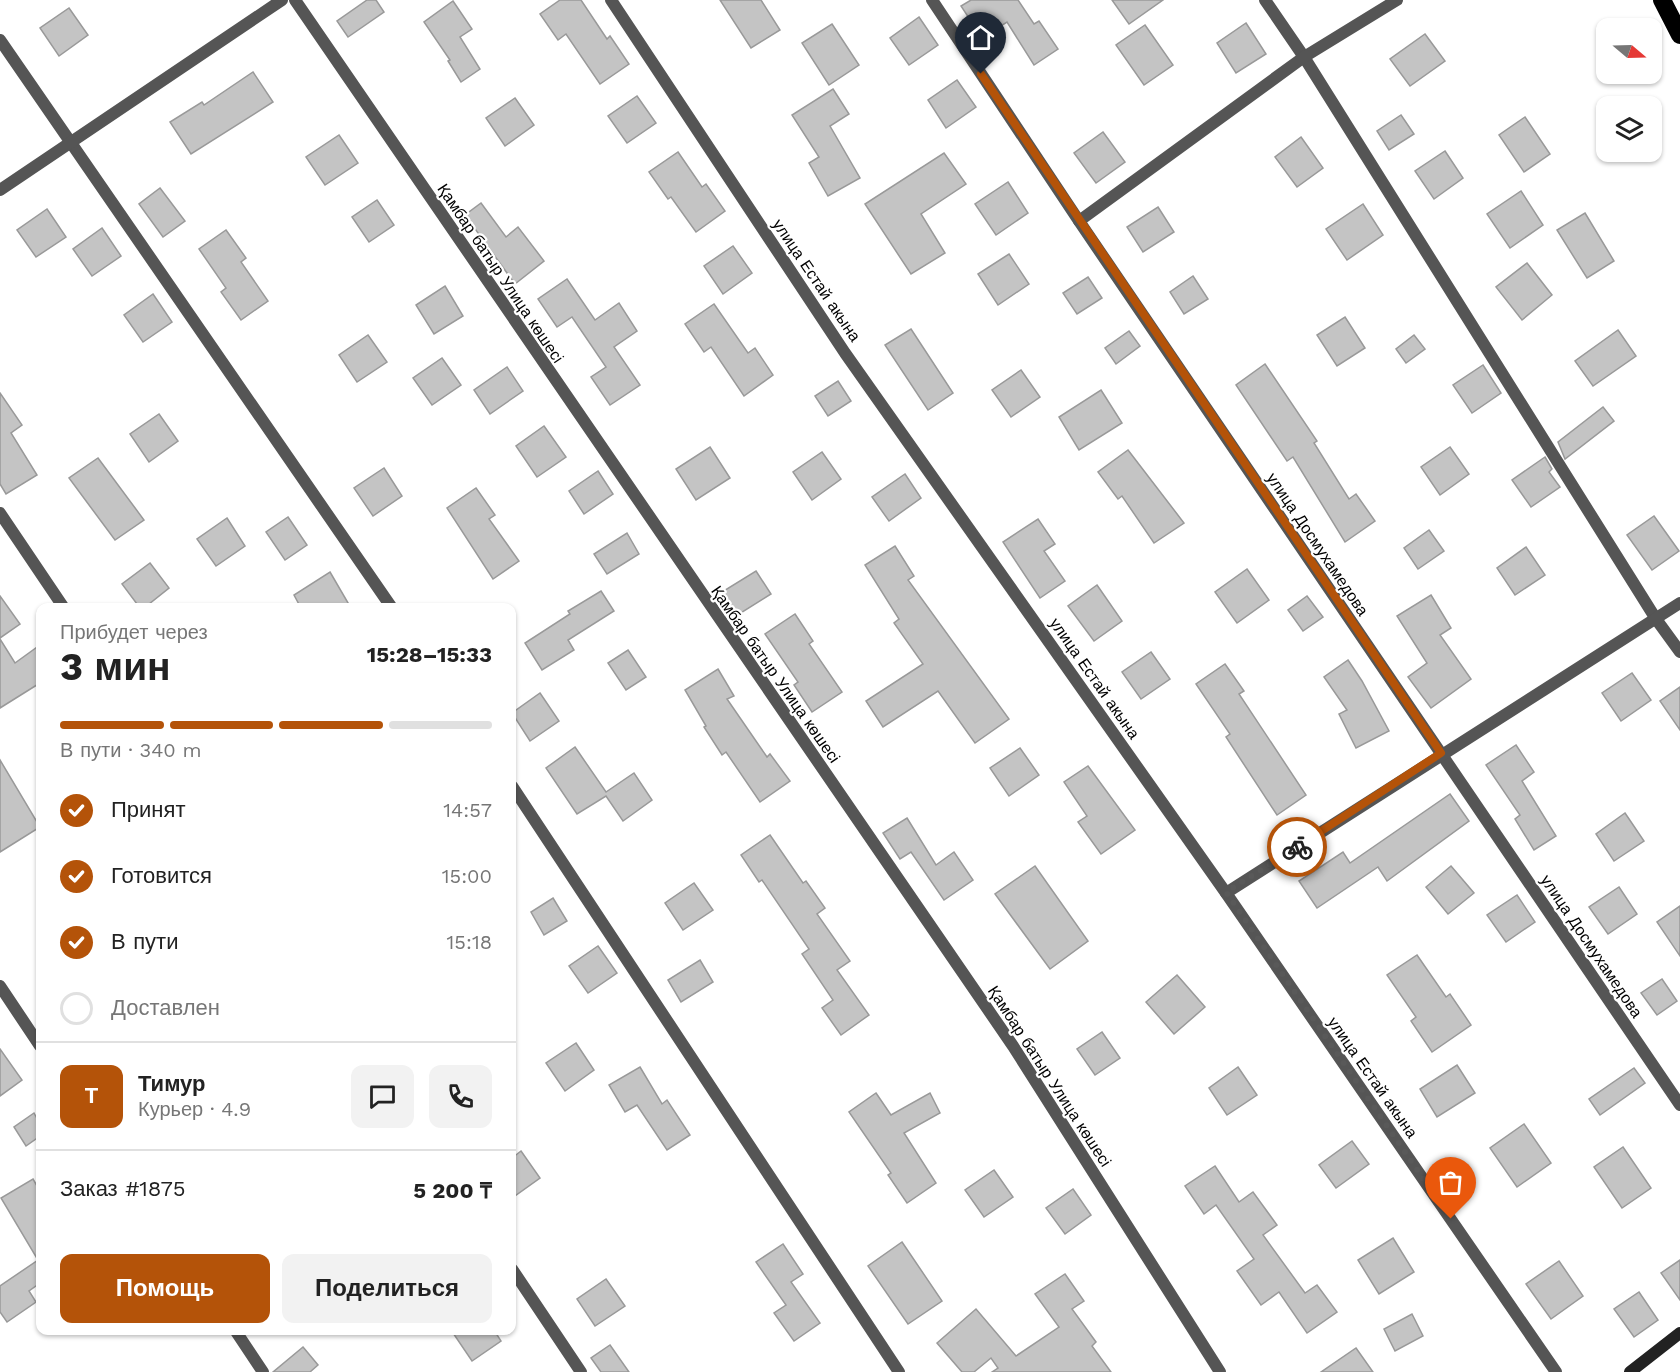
<!DOCTYPE html>
<html lang="ru">
<head>
<meta charset="utf-8">
<style>
  :root { --surface:#fff; --page:#f2f2f2; --text:#222; --muted:#767676; --line:#e0e0e0; --accent:#b45309 }
  body { margin:0; font-family:"Work Sans",sans-serif; background:var(--page); color:var(--text); height:100vh; display:flex; flex-direction:column; font-size:22px; white-space:nowrap }
  * { box-sizing:border-box; margin:0 }
  p { font-size:20px; color:var(--muted) }
  .icon { flex:none; width:33px; height:33px; fill:none; stroke:currentColor; stroke-width:2; stroke-linecap:round; stroke-linejoin:round }
  .map { position:relative; flex:1; overflow:hidden }
  .side { position:absolute; left:36px; top:603px; width:480px; height:732px; display:flex; flex-direction:column; background:var(--surface); border-radius:12px; box-shadow:0 2px 4px #0004 }
  .side>* { flex:none }
  .needle { width:39px; rotate:109deg }
  .fabs { position:absolute; left:1596px; top:18px; display:grid; gap:12px }
  .fabs a { display:grid; place-items:center; width:66px; height:66px; border-radius:12px; background:var(--surface); box-shadow:0 2px 4px #0004; font-size:30px }
  .pin { position:absolute; display:grid; place-items:center; width:51px; height:51px; color:#fff; margin:-62px -26px; border-radius:50% 50% 50% 0; rotate:-45deg; box-shadow:0 0 6px #0007 }
  .pin .icon { rotate:45deg }
  .courier { position:absolute; display:grid; place-items:center; width:60px; height:60px; margin:-30px; border:4px solid #b45309; border-radius:50%; background:#fff; color:#222; box-shadow:0 2px 8px #0007 }
  .summary em { font-style:normal; font-weight:700 }
  .summary div { display:flex; flex-direction:column-reverse }
  .summary { display:flex; align-items:center; justify-content:space-between; height:102px; padding:0 24px }
  h1 { font-size:39px; font-weight:700; line-height:45px }
  .bar { display:grid; grid-template-columns:repeat(4,1fr); gap:9px 6px; align-content:center; height:72px; padding:0 24px }
  .bar i { height:8px; border-radius:4px; background:var(--line) }
  .bar .active { background:var(--accent) }
  .bar p { grid-column:span 4 }
  .line { display:flex; align-items:center; gap:15px; padding:0 24px; border-top:2px solid var(--line) }
  .line div { flex:1 }
  .round { display:grid; place-items:center; flex:none; width:63px; height:63px; border-radius:12px; background:var(--page) }
  ol { padding:0 24px; list-style:none }
  li { display:flex; align-items:center; gap:18px; height:66px }
  li p { margin-inline-start:auto }
  li .icon { padding:6px; border-radius:50%; background:var(--accent); color:#fff; stroke-width:4 }
  li:last-child { color:var(--muted) }
  li i { width:33px; height:33px; border:3px solid var(--line); border-radius:50% }
  .primary-button { display:flex; gap:12px; margin-top:auto; padding:12px 24px }
  .primary-button a { flex:1; height:69px; border-radius:12px; background:var(--accent); color:#fff; font-size:24px; font-weight:700; line-height:69px; text-align:center }
  .primary-button a+a { background:var(--page); color:var(--text) }
  .map>svg:first-child { display:block }
</style>
</head>
<body>
<div class="map">
<svg width="1680" height="1372" viewBox="0 0 1680 1372">
  <rect width="100%" height="100%" fill="#fff"/>
  <g fill="#c4c4c4" stroke="#999" stroke-width="1.5">
    <path d="M367,0H376L384,12L348,37L337,21Z"/>
    <path d="M560,0H581L607,39L610,36L629,64L600,84L566,34L558,40L540,14Z"/>
    <path d="M720,0H761L780,30L751,48Z"/>
    <path d="M971,0H1018L1034,24L1039,21L1058,49L1034,65L1007,22L982,38L961,6Z"/>
    <path d="M1112,0H1163L1129,24Z"/>
    <path d="M453,1L472,29L460,37L480,69L461,82L448,61L450,60L424,22Z"/>
    <path d="M69,8L88,35L59,56L40,28Z"/>
    <path d="M919,17L938,45L909,65L890,38Z"/>
    <path d="M1246,23L1266,54L1236,73L1217,43Z"/>
    <path d="M832,24L859,65L829,85L802,43Z"/>
    <path d="M1145,25L1173,65L1144,85L1116,45Z"/>
    <path d="M1425,34L1445,61L1410,86L1390,59Z"/>
    <path d="M253,72L273,102L191,154L170,122L202,102L204,105Z"/>
    <path d="M957,80L976,107L946,128L928,100Z"/>
    <path d="M833,89L849,114L830,126L860,178L828,196L809,163L819,157L792,115Z"/>
    <path d="M637,96L656,123L627,143L608,116Z"/>
    <path d="M515,98L534,125L505,146L486,118Z"/>
    <path d="M1401,115L1414,134L1389,150L1377,131Z"/>
    <path d="M1525,117L1550,154L1524,172L1499,135Z"/>
    <path d="M1103,132L1125,162L1096,183L1074,153Z"/>
    <path d="M339,135L358,163L325,185L306,157Z"/>
    <path d="M1301,137L1323,168L1297,187L1275,157Z"/>
    <path d="M1445,151L1463,178L1434,199L1415,171Z"/>
    <path d="M678,152L702,187L706,184L725,211L696,232L671,197L668,199L649,172Z"/>
    <path d="M944,153L966,184L921,214L945,253L911,274L865,204Z"/>
    <path d="M1008,182L1028,213L996,235L975,204Z"/>
    <path d="M160,188L185,221L163,237L139,204Z"/>
    <path d="M1521,191L1543,225L1510,248L1487,214Z"/>
    <path d="M377,200L394,225L369,242L352,217Z"/>
    <path d="M481,203L506,237L518,227L544,261L515,284L465,215Z"/>
    <path d="M1363,204L1383,235L1347,260L1326,229Z"/>
    <path d="M1158,207L1174,232L1143,252L1127,227Z"/>
    <path d="M47,209L66,237L36,257L17,230Z"/>
    <path d="M1585,213L1614,261L1587,278L1557,230Z"/>
    <path d="M102,228L121,256L92,276L73,249Z"/>
    <path d="M226,230L246,258L241,262L268,301L241,320L221,292L226,288L199,249Z"/>
    <path d="M733,246L752,273L723,294L704,266Z"/>
    <path d="M1009,254L1029,284L998,305L978,274Z"/>
    <path d="M1527,263L1552,295L1522,320L1496,287Z"/>
    <path d="M1193,276L1208,299L1184,314L1170,292Z"/>
    <path d="M1088,277L1102,298L1077,314L1063,293Z"/>
    <path d="M567,279L595,320L619,303L637,331L614,347L640,385L610,405L591,377L606,367L572,317L557,327L538,299Z"/>
    <path d="M445,286L463,316L434,334L416,305Z"/>
    <path d="M153,294L172,322L143,342L124,315Z"/>
    <path d="M714,304L748,353L755,348L773,375L744,396L711,347L704,352L685,324Z"/>
    <path d="M1345,317L1365,348L1337,366L1317,335Z"/>
    <path d="M911,329L953,393L928,410L885,345Z"/>
    <path d="M1618,330L1636,356L1593,386L1575,361Z"/>
    <path d="M1129,331L1140,346L1116,364L1105,348Z"/>
    <path d="M368,335L387,362L357,382L339,355Z"/>
    <path d="M1414,335L1425,349L1406,363L1396,349Z"/>
    <path d="M442,358L461,385L432,405L413,378Z"/>
    <path d="M1265,364L1317,441L1314,443L1349,499L1356,494L1375,521L1345,542L1293,457L1287,461L1236,385Z"/>
    <path d="M1483,365L1501,393L1472,413L1453,385Z"/>
    <path d="M507,367L523,391L490,414L474,390Z"/>
    <path d="M1021,370L1040,397L1011,417L992,390Z"/>
    <path d="M838,381L851,401L828,416L815,396Z"/>
    <path d="M1101,390L1122,423L1079,450L1059,417Z"/>
    <path d="M0,393L22,425L11,433L37,475L6,494L0,484Z"/>
    <path d="M1603,407L1614,421L1565,459L1558,442Z"/>
    <path d="M159,414L178,441L149,462L130,434Z"/>
    <path d="M544,426L566,457L537,477L516,446Z"/>
    <path d="M710,447L730,478L696,500L676,469Z"/>
    <path d="M1450,447L1469,474L1440,495L1421,467Z"/>
    <path d="M1128,450L1184,523L1154,543L1122,496L1118,499L1098,472Z"/>
    <path d="M822,452L841,479L812,500L793,472Z"/>
    <path d="M1545,457L1552,469L1549,472L1560,487L1531,507L1512,480Z"/>
    <path d="M98,458L144,520L115,540L69,478Z"/>
    <path d="M384,468L402,496L373,516L354,488Z"/>
    <path d="M598,471L613,494L584,514L569,491Z"/>
    <path d="M905,474L921,498L889,521L872,497Z"/>
    <path d="M476,488L495,515L489,519L519,561L493,579L447,508Z"/>
    <path d="M1654,516L1679,551L1652,570L1627,535Z"/>
    <path d="M288,517L307,545L285,560L266,532Z"/>
    <path d="M227,518L245,546L216,566L197,539Z"/>
    <path d="M1038,519L1055,544L1044,551L1065,581L1040,598L1003,542Z"/>
    <path d="M1429,530L1444,551L1418,569L1404,548Z"/>
    <path d="M627,533L639,554L607,574L594,554Z"/>
    <path d="M895,546L914,576L908,580L1009,719L975,743L938,691L883,727L866,701L923,664L894,623L899,619L865,565Z"/>
    <path d="M1526,547L1545,575L1515,595L1497,568Z"/>
    <path d="M150,563L169,588L144,608H140L122,584Z"/>
    <path d="M1247,569L1269,600L1237,623L1215,592Z"/>
    <path d="M756,571L771,594L736,616L722,592Z"/>
    <path d="M330,572L351,608H301L294,595Z"/>
    <path d="M1097,585L1122,621L1094,641L1068,606Z"/>
    <path d="M601,591L614,611L568,640L574,650L542,670L525,643L570,614L568,611Z"/>
    <path d="M1431,595L1451,628L1440,635L1471,679L1431,708L1408,677L1427,663L1397,616Z"/>
    <path d="M0,596L20,624L0,638Z"/>
    <path d="M1307,596L1323,617L1303,631L1288,610Z"/>
    <path d="M795,614L813,641L809,644L842,692L812,712L794,685L798,682L765,634Z"/>
    <path d="M0,639L15,663L40,645V683L0,708Z"/>
    <path d="M628,650L646,677L626,690L608,663Z"/>
    <path d="M1151,652L1170,679L1141,699L1122,672Z"/>
    <path d="M1348,660L1362,681L1389,731L1356,748L1339,714L1347,710L1324,677Z"/>
    <path d="M1225,664L1244,691L1239,694L1306,795L1277,815L1226,737L1230,734L1196,684Z"/>
    <path d="M718,669L734,696L727,699L767,757L770,754L790,781L760,802L726,752L722,755L704,727L706,726L685,690Z"/>
    <path d="M1632,673L1651,700L1621,721L1602,693Z"/>
    <path d="M1680,687V730L1660,701Z"/>
    <path d="M540,693L559,721L530,741L512,713Z"/>
    <path d="M1516,745L1534,772L1522,781L1556,836L1534,850L1515,819L1520,815L1486,765Z"/>
    <path d="M575,747L606,792L634,773L652,800L623,821L606,796L577,814L546,768Z"/>
    <path d="M1020,748L1039,775L1009,796L990,768Z"/>
    <path d="M0,760L40,827L0,852Z"/>
    <path d="M1088,766L1135,830L1101,854L1078,822L1087,816L1064,782Z"/>
    <path d="M1450,794L1469,821L1387,881L1378,867L1317,908L1299,881L1343,852L1350,863Z"/>
    <path d="M1625,813L1644,841L1614,861L1596,834Z"/>
    <path d="M907,818L936,865L954,852L973,880L944,900L911,852L900,859L883,833Z"/>
    <path d="M770,835L803,883L806,881L825,908L817,914L850,961L837,970L869,1015L841,1035L822,1008L833,1000L802,954L809,949L762,880L759,882L741,855Z"/>
    <path d="M1035,866L1088,941L1050,969L995,894Z"/>
    <path d="M1451,866L1474,893L1448,914L1426,887Z"/>
    <path d="M694,883L713,910L683,930L665,903Z"/>
    <path d="M1619,887L1637,914L1608,934L1589,907Z"/>
    <path d="M1517,895L1535,922L1506,942L1487,915Z"/>
    <path d="M553,898L567,921L544,935L531,912Z"/>
    <path d="M1680,906V956L1657,922Z"/>
    <path d="M598,946L617,973L588,993L569,966Z"/>
    <path d="M1417,955L1446,997L1450,994L1471,1025L1432,1052L1411,1021L1416,1017L1387,975Z"/>
    <path d="M700,960L713,982L681,1002L668,980Z"/>
    <path d="M1177,975L1205,1007L1174,1034L1146,1002Z"/>
    <path d="M1662,979L1677,1001L1657,1015L1641,993Z"/>
    <path d="M1102,1032L1120,1058L1095,1075L1077,1049Z"/>
    <path d="M576,1043L594,1070L565,1091L546,1063Z"/>
    <path d="M0,1049L22,1080L0,1096Z"/>
    <path d="M1457,1065L1475,1093L1437,1117L1420,1089Z"/>
    <path d="M640,1067L662,1104L667,1100L690,1135L667,1150L637,1105L625,1112L609,1085Z"/>
    <path d="M1238,1067L1257,1095L1227,1115L1209,1088Z"/>
    <path d="M1634,1068L1645,1083L1600,1115L1589,1099Z"/>
    <path d="M876,1093L891,1115L930,1093L940,1113L904,1133L936,1183L907,1203L888,1175L891,1173L849,1112Z"/>
    <path d="M34,1113L40,1124V1136L26,1146L14,1127Z"/>
    <path d="M1524,1124L1551,1163L1517,1187L1490,1148Z"/>
    <path d="M1352,1141L1369,1164L1336,1188L1319,1165Z"/>
    <path d="M1623,1147L1651,1188L1622,1208L1594,1167Z"/>
    <path d="M521,1151L540,1178L512,1198V1158Z"/>
    <path d="M1215,1166L1239,1202L1253,1192L1277,1225L1263,1235L1305,1293L1317,1285L1337,1312L1307,1333L1279,1292L1261,1305L1237,1271L1254,1259L1216,1205L1204,1214L1185,1186Z"/>
    <path d="M994,1170L1013,1197L984,1217L965,1190Z"/>
    <path d="M33,1179L40,1191V1283L29,1291L36,1302L7,1322L0,1312V1286L38,1260L1,1198Z"/>
    <path d="M1073,1189L1091,1215L1065,1234L1046,1208Z"/>
    <path d="M1393,1238L1414,1272L1379,1294L1358,1260Z"/>
    <path d="M902,1242L942,1301L908,1324L868,1266Z"/>
    <path d="M783,1244L803,1274L791,1282L820,1323L794,1341L774,1313L786,1305L756,1262Z"/>
    <path d="M1680,1260V1300L1661,1273Z"/>
    <path d="M1559,1261L1583,1296L1551,1319L1526,1284Z"/>
    <path d="M1065,1274L1084,1301L1072,1309L1096,1342L1092,1346L1111,1372H992L998,1368L991,1358L974,1372H962L937,1343L976,1309L1016,1356L1059,1327L1035,1294Z"/>
    <path d="M606,1279L625,1306L595,1326L577,1299Z"/>
    <path d="M1639,1292L1658,1320L1634,1337L1614,1309Z"/>
    <path d="M1412,1314L1423,1336L1395,1351L1384,1329Z"/>
    <path d="M451,1330H494L501,1341L472,1361Z"/>
    <path d="M610,1345L629,1372H601L591,1358Z"/>
    <path d="M303,1347L318,1365L310,1372H273Z"/>
    <path d="M1356,1348L1373,1372H1321Z"/>
  </g>
  <g fill="none" stroke-linecap="round" stroke-linejoin="round">
    <g stroke="#555" stroke-width="12">
      <path d="M295,0L1013,1046L1220,1372"/>
      <path d="M611,0L845,353L1226,893L1556,1372"/>
      <path d="M932,0L1079,221L1680,1105"/>
      <path d="M1265,0L1304,57L1656,619L1680,652"/>
      <path d="M0,40L392,608"/>
      <path d="M0,190L282,0"/>
      <path d="M1079,221L1304,57L1397,0"/>
      <path d="M0,513L64,608"/>
      <path d="M512,786L899,1372"/>
      <path d="M1226,893L1680,603"/>
      <path d="M0,986L40,1046"/>
      <path d="M512,1269L581,1372"/>
      <path d="M235,1330L263,1372"/>
    </g>
    <path stroke="#222" stroke-width="12" d="M1630,1372L1680,1333"/>
    <path stroke="#000" stroke-width="18" d="M1662,0L1680,35"/>
  </g>
  <g fill="none" stroke-linecap="round" stroke-linejoin="round">
    <path stroke="#595959" stroke-width="6" stroke-dasharray="0 10.8" d="M1297,847L1226,892L1451,1219"/>
    <path stroke="#b45309" stroke-width="8" d="M981,74L1441,753L1297,847"/>
  </g>
  <g text-anchor="middle" stroke-width="4.5" stroke-linejoin="round" paint-order="stroke">
    <g font-size="16" fill="#000" stroke="#fff">
      <text transform="translate(501 273) rotate(56)" y="6">Қамбар батыр Улица көшесі</text>
      <text transform="translate(817 280) rotate(56)" y="6">улица Естай акына</text>
      <text transform="translate(1318 544) rotate(56)" y="6">улица Досмухамедова</text>
      <text transform="translate(776 674) rotate(55)" y="6">Қамбар батыр Улица көшесі</text>
      <text transform="translate(1095 678) rotate(55)" y="6">улица Естай акына</text>
      <text transform="translate(1592 946) rotate(56)" y="6">улица Досмухамедова</text>
      <text transform="translate(1050 1076) rotate(57)" y="6">Қамбар батыр Улица көшесі</text>
      <text transform="translate(1373 1077) rotate(55)" y="6">улица Естай акына</text>
    </g>
  </g>
</svg>
<div class="fabs">
<a><svg class="needle" viewBox="-14 -14 28 28"><path d="M0-13l5 13h-10z" fill="#e53935"/><path d="M0 13l5-13h-10z" fill="#767676"/></svg></a>
<a><svg class="icon" aria-label="layers" viewBox="0 0 24 24"><path d="M12 4l9 5-9 5-9-5zM3 14l9 5 9-5"/></svg></a>
</div>
<div class="pin" style="left:1451px;top:1219px;background:#ea580c"><svg class="icon" aria-label="bag" viewBox="0 0 24 24"><path d="M5 8h14l-1 12H6zM9 8a3 3 0 0 1 6 0"/></svg></div>
<div class="pin" style="left:981px;top:74px;background:#1f2937"><svg class="icon" aria-label="home" viewBox="0 0 24 24"><path d="M3 11l9-7 9 7M6 9v11h12V9"/></svg></div>
<div class="courier" style="left:1297px;top:847px"><svg class="icon" aria-label="bike" viewBox="0 0 24 24"><circle cx="6" cy="16" r="4"/><circle cx="18" cy="16" r="4"/><path d="M6 16l4-8h5l3 8M10 8l3 8H6M13 5h3"/></svg></div>
<section class="side">
<div class="summary"><div><h1>3 мин</h1><p>Прибудет через</p></div><em>15:28–15:33</em></div>
<div class="bar"><i class="active"></i><i class="active"></i><i class="active"></i><i></i><p>В пути · 340 m</p></div>
<ol>
<li><svg class="icon" aria-label="check" viewBox="0 0 24 24"><path d="M5 12l5 5 9-10"/></svg>Принят<p>14:57</p></li>
<li><svg class="icon" aria-label="check" viewBox="0 0 24 24"><path d="M5 12l5 5 9-10"/></svg>Готовится<p>15:00</p></li>
<li><svg class="icon" aria-label="check" viewBox="0 0 24 24"><path d="M5 12l5 5 9-10"/></svg>В пути<p>15:18</p></li>
<li><i></i>Доставлен</li>
</ol>
<div class="line" style="height:108px"><b class="round" style="background:var(--accent);color:#fff">Т</b><div><b>Тимур</b><p>Курьер · 4.9</p></div><a class="round"><svg class="icon" aria-label="chat" viewBox="0 0 24 24"><path d="M4 5h16v11H9l-5 4z"/></svg></a><a class="round"><svg class="icon" aria-label="phone" viewBox="0 0 24 24"><path d="M5 4h4l2 5-3 2q2 4 5 5l2-3 5 2v4C11 20 4 13 5 4z"/></svg></a></div>
<div class="line" style="height:78px"><div>Заказ #1875</div><b>5 200 ₸</b></div>
<div class="primary-button"><a>Помощь</a><a>Поделиться</a></div>
</section>
</div>
</body>
</html>
